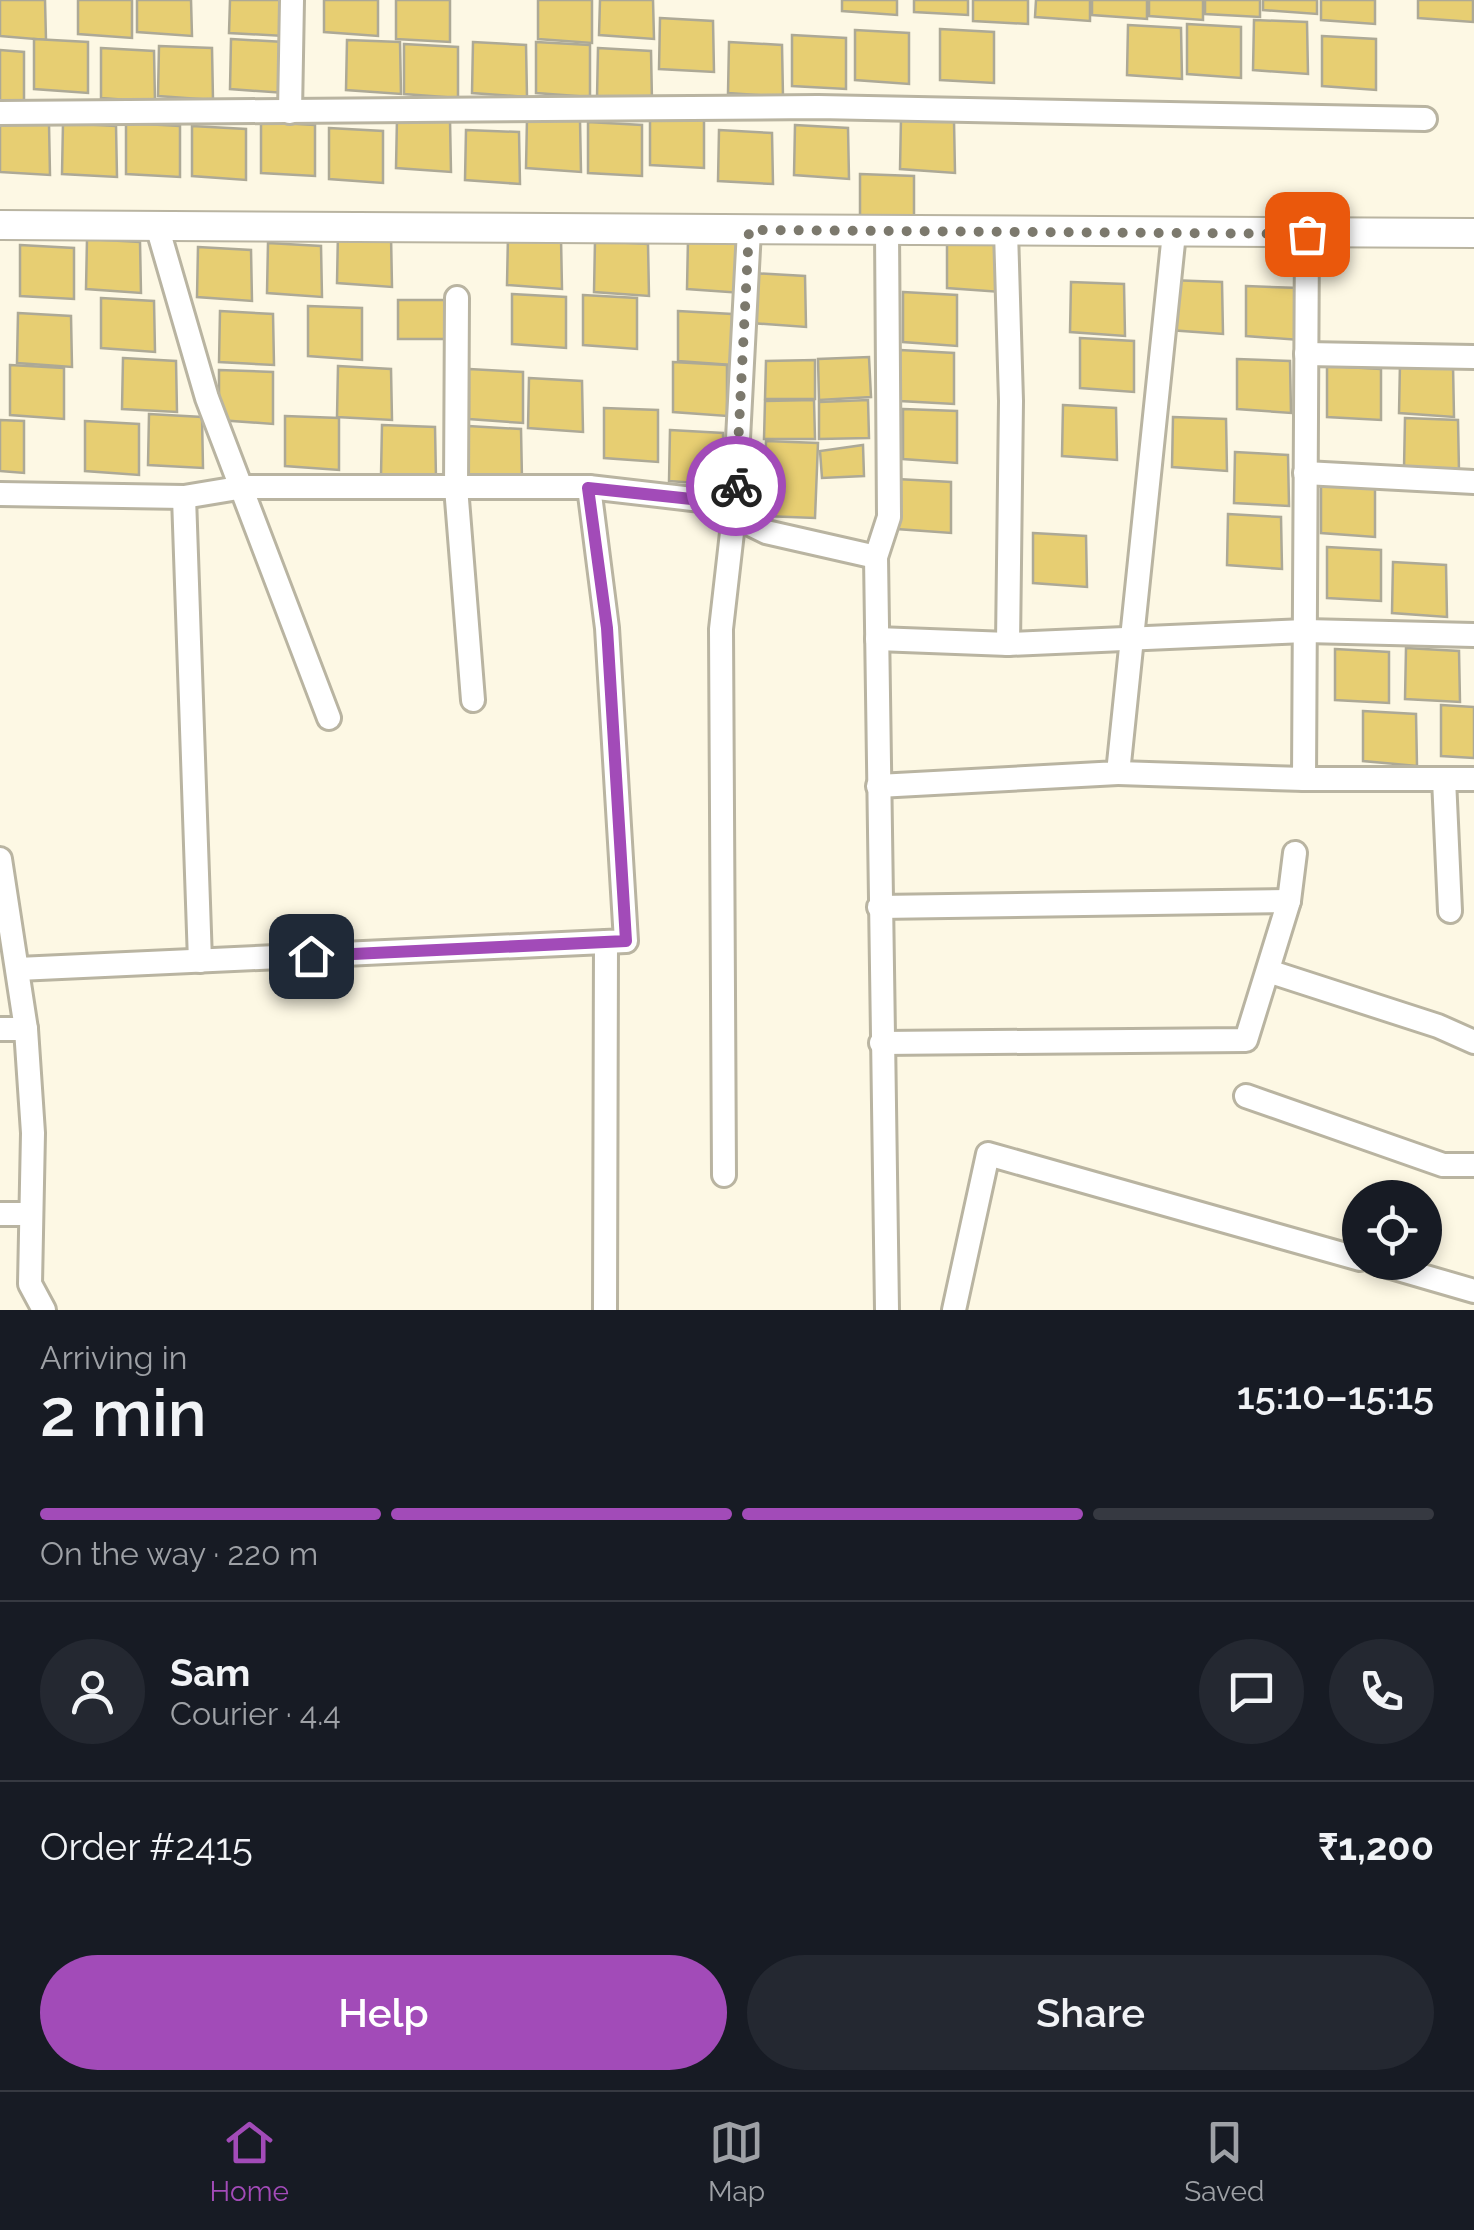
<!DOCTYPE html>
<html lang="en">
<head>
<meta charset="utf-8">
<style>
  :root { --surface:#171b24; --page:#242831; --text:#f1f3f6; --muted:#9ea1a6; --line:#363941; --accent:#a24bb8 }
  body { margin:0; font-family:Raleway,sans-serif; background:var(--page); color:var(--text); height:100vh; display:flex; flex-direction:column; font-size:38px; white-space:nowrap }
  * { box-sizing:border-box; margin:0 }
  p { font-size:32px; color:var(--muted) }
  .icon { flex:none; width:55px; height:55px; fill:none; stroke:currentColor; stroke-width:2; stroke-linecap:round; stroke-linejoin:round }
  .map { position:relative; height:1310px; overflow:hidden }
  .side { display:flex; flex-direction:column; background:var(--surface); flex:1 }
  .side>* { flex:none }
  .controls { position:absolute; left:1342px; top:1180px; display:grid; gap:20px }
  .controls a { display:grid; place-items:center; width:100px; height:100px; border-radius:50%; background:var(--surface); box-shadow:0 5px 15px #0003; font-size:50px }
  .pin { position:absolute; display:grid; place-items:center; width:85px; height:85px; color:#fff; margin:-42px; border-radius:20px; box-shadow:0 5px 15px #0006 }
  .courier { position:absolute; display:grid; place-items:center; width:100px; height:100px; margin:-50px; border:8px solid #a24bb8; border-radius:50%; background:#fff; color:#222; box-shadow:0 2px 12px #0007 }
  .overview em { font-style:normal; font-weight:600 }
  .overview div { display:flex; flex-direction:column-reverse }
  .overview { display:flex; align-items:center; justify-content:space-between; height:170px; padding:0 40px }
  h1 { font-size:65px; font-weight:600; line-height:75px }
  .bar { display:grid; grid-template-columns:repeat(4,1fr); gap:15px 10px; align-content:center; height:120px; padding:0 40px }
  .bar i { height:12px; border-radius:8px; background:var(--line) }
  .bar .active { background:var(--accent) }
  .bar p { grid-column:span 4 }
  .line { display:flex; align-items:center; gap:25px; padding:0 40px; border-top:2px solid var(--line) }
  .line div { flex:1 }
  .round { display:grid; place-items:center; flex:none; width:105px; height:105px; border-radius:52px; background:var(--page) }
  .action { display:flex; gap:20px; margin-top:auto; padding:20px 40px }
  .action a { flex:1; height:115px; border-radius:60px; background:var(--accent); color:#fff; font-size:40px; font-weight:600; line-height:115px; text-align:center }
  .action a+a { background:var(--page); color:var(--text) }
  .tabs { display:flex; justify-content:space-around; align-items:center; height:140px; border-top:2px solid var(--line); background:var(--surface); font-size:28px; color:var(--muted) }
  .tabs a { display:grid; justify-items:center; gap:5px }
  .tabs .active { color:var(--accent) }
  .map>svg:first-child { display:block }
</style>
</head>
<body>
<div class="map">
<svg width="1474" height="1310" viewBox="0 0 1474 1310">
  <rect width="100%" height="100%" fill="#fdf8e4"/>
  <g fill="#e7ce72" stroke="#ada996" stroke-width="2.5">
    <path d="M0,0H45L46,40L0,36Z"/>
    <path d="M78,0H132V38L78,34Z"/>
    <path d="M137,0H191L192,36L137,32Z"/>
    <path d="M230,0H283L284,36L229,33Z"/>
    <path d="M324,0H378V36L324,32Z"/>
    <path d="M396,0H450V42L396,39Z"/>
    <path d="M538,0H592V43L538,39Z"/>
    <path d="M600,0H653L654,39L599,35Z"/>
    <path d="M842,0H897V15L842,11Z"/>
    <path d="M914,0H968V15L914,12Z"/>
    <path d="M973,0H1028V24L973,21Z"/>
    <path d="M1036,0H1090V21L1035,17Z"/>
    <path d="M1092,0H1147V19L1092,15Z"/>
    <path d="M1149,0H1203V20L1149,16Z"/>
    <path d="M1205,0H1260V17L1205,14Z"/>
    <path d="M1263,0H1317V14L1263,10Z"/>
    <path d="M1321,0H1375V24L1321,20Z"/>
    <path d="M1418,0H1473V22L1418,18Z"/>
    <path d="M660,18L713,21L714,72L659,69Z"/>
    <path d="M1254,20L1307,22L1308,74L1253,70Z"/>
    <path d="M1187,24L1241,27V78L1187,74Z"/>
    <path d="M1128,25L1181,28L1182,79L1127,75Z"/>
    <path d="M940,29L994,32V83L940,80Z"/>
    <path d="M855,30L909,33V84L855,80Z"/>
    <path d="M792,35L846,38V89L792,86Z"/>
    <path d="M1322,36L1376,39V90L1322,86Z"/>
    <path d="M34,39L88,42V93L34,89Z"/>
    <path d="M231,39L284,42L285,93L230,89Z"/>
    <path d="M347,40L400,42L401,94L346,90Z"/>
    <path d="M473,42L526,45L527,97L472,93Z"/>
    <path d="M536,42L590,45V97L536,93Z"/>
    <path d="M729,42L782,45L783,97L728,93Z"/>
    <path d="M404,44L458,47V98L404,94Z"/>
    <path d="M159,46L212,48L213,100L158,96Z"/>
    <path d="M101,48L154,51L155,102L101,98Z"/>
    <path d="M598,48L651,51L652,102L597,98Z"/>
    <path d="M0,50L24,52V103L0,101Z"/>
    <path d="M650,114L704,117V168L650,165Z"/>
    <path d="M397,118L450,120L451,172L396,168Z"/>
    <path d="M527,118L580,120L581,172L526,168Z"/>
    <path d="M901,118L954,121L955,173L900,169Z"/>
    <path d="M0,121L49,124L50,175L0,172Z"/>
    <path d="M261,122L315,125V176L261,173Z"/>
    <path d="M588,122L642,125V176L588,173Z"/>
    <path d="M63,123L116,126L117,177L62,174Z"/>
    <path d="M126,123L180,126V177L126,174Z"/>
    <path d="M795,125L848,128L849,179L794,175Z"/>
    <path d="M192,126L246,129V180L192,176Z"/>
    <path d="M329,128L383,131V183L329,179Z"/>
    <path d="M466,130L519,132L520,184L465,180Z"/>
    <path d="M719,130L772,133L773,184L718,181Z"/>
    <path d="M860,174L914,176V228L860,224Z"/>
    <path d="M338,232L391,235L392,287L337,283Z"/>
    <path d="M508,235L561,238L562,289L507,285Z"/>
    <path d="M947,238L1001,240V292L947,288Z"/>
    <path d="M87,239L140,242L141,293L86,289Z"/>
    <path d="M688,239L741,242L742,293L687,289Z"/>
    <path d="M595,241L648,244L649,296L594,292Z"/>
    <path d="M268,243L321,246L322,297L267,293Z"/>
    <path d="M20,245L74,248V299L20,296Z"/>
    <path d="M198,247L251,250L252,301L197,297Z"/>
    <path d="M752,273L805,276L806,327L751,323Z"/>
    <path d="M1169,280L1222,282L1223,334L1169,330Z"/>
    <path d="M1071,282L1124,284L1125,336L1070,332Z"/>
    <path d="M1246,286L1300,288V340L1246,336Z"/>
    <path d="M903,292L957,295V346L903,342Z"/>
    <path d="M512,294L566,297V348L512,344Z"/>
    <path d="M583,295L637,298V349L583,345Z"/>
    <path d="M101,298L154,301L155,352L101,348Z"/>
    <path d="M398,300H451L452,339H398Z"/>
    <path d="M308,306L362,308V360L308,356Z"/>
    <path d="M220,311L273,314L274,365L219,362Z"/>
    <path d="M678,311L732,314V365L678,361Z"/>
    <path d="M18,313L71,316L72,367L17,363Z"/>
    <path d="M1080,338L1134,341V392L1080,388Z"/>
    <path d="M900,350L954,353V404L900,401Z"/>
    <path d="M869,357L871,397L819,400L818,359Z"/>
    <path d="M123,358L176,361L177,412L122,409Z"/>
    <path d="M1237,359L1290,361L1291,413L1237,409Z"/>
    <path d="M815,360V399H765L766,361Z"/>
    <path d="M673,362L727,365V416L673,412Z"/>
    <path d="M1400,363L1453,365L1454,417L1399,413Z"/>
    <path d="M10,365L64,368V419L10,415Z"/>
    <path d="M338,366L391,369L392,420L337,417Z"/>
    <path d="M1327,366L1381,369V420L1327,417Z"/>
    <path d="M469,369L523,372V423L469,419Z"/>
    <path d="M219,370L273,372V424L219,420Z"/>
    <path d="M529,378L582,381L583,432L528,428Z"/>
    <path d="M814,400L815,439H764L765,401Z"/>
    <path d="M868,400L869,438L819,439V402Z"/>
    <path d="M1063,405L1116,408L1117,460L1062,456Z"/>
    <path d="M604,408L658,410V462L604,458Z"/>
    <path d="M903,409L957,411V463L903,459Z"/>
    <path d="M149,414L202,417L203,468L148,465Z"/>
    <path d="M285,416L339,418V470L285,466Z"/>
    <path d="M1173,417L1226,419L1227,471L1172,467Z"/>
    <path d="M1405,418L1458,420L1459,472L1404,468Z"/>
    <path d="M0,420L24,421V473L0,471Z"/>
    <path d="M85,421L139,424V475L85,471Z"/>
    <path d="M382,425L435,427L436,479L381,475Z"/>
    <path d="M468,426L521,429L522,480L467,476Z"/>
    <path d="M670,430L723,433L724,485L669,481Z"/>
    <path d="M766,441L818,443L815,518L764,516Z"/>
    <path d="M863,445L864,476L822,478L820,451Z"/>
    <path d="M1235,452L1288,455L1289,506L1234,503Z"/>
    <path d="M897,479L951,482V533L897,529Z"/>
    <path d="M1321,483L1375,486V537L1321,533Z"/>
    <path d="M1228,514L1281,517L1282,569L1227,565Z"/>
    <path d="M1033,533L1086,536L1087,587L1033,583Z"/>
    <path d="M1327,547L1381,550V601L1327,598Z"/>
    <path d="M1393,562L1446,565L1447,617L1392,613Z"/>
    <path d="M1406,648L1459,651L1460,702L1405,699Z"/>
    <path d="M1335,649L1389,652V703L1335,700Z"/>
    <path d="M1441,705L1474,707V758L1441,756Z"/>
    <path d="M1363,711L1416,714L1417,766L1363,761Z"/>
  </g>
  <g fill="none" stroke-linecap="round" stroke-linejoin="round">
    <g stroke="#b9b4a1" stroke-width="28">
      <g id="minor">
        <path d="M290,112L292,0"/>
        <path d="M0,113L818,107L1425,119"/>
        <path d="M157,226L207,398L329,718"/>
        <path d="M1006,231L1011,401L1008,644"/>
        <path d="M457,298L456,487L473,700"/>
        <path d="M1306,354L1474,357"/>
        <path d="M1305,473L1474,482"/>
        <path d="M0,494L184,497L244,487H589L701,500L766,532L876,557"/>
        <path d="M184,497L200,961"/>
        <path d="M877,639L1008,644L1305,631L1474,635"/>
        <path d="M1118,773L1304,779L1307,234"/>
        <path d="M1304,779H1474"/>
        <path d="M1444,779L1450,911"/>
        <path d="M878,786L1118,773L1174,233"/>
        <path d="M0,859L26,1029L33,1133L30,1284L44,1310"/>
        <path d="M1289,901L1295,853"/>
        <path d="M879,907L1289,901L1246,1040L881,1043"/>
        <path d="M18,969L626,941L607,628L589,487"/>
        <path d="M1268,971L1438,1026L1474,1042"/>
        <path d="M0,1029H26"/>
        <path d="M1246,1096L1443,1165H1474"/>
        <path d="M724,1175L721,629L734,515L749,230"/>
        <path d="M0,1214H30"/>
        <path d="M1374,1262L1474,1291"/>
        <path d="M605,1310L606,942"/>
        <path d="M887,1310L876,557L889,517L887,231"/>
        <path d="M954,1310L988,1154L1360,1259"/>
      </g>
    </g>
    <g stroke="#b9b4a1" stroke-width="32">
      <path id="tertiary" d="M0,225L1474,233"/>
    </g>
    <use href="#minor" stroke="#fff" stroke-width="22"/>
    <use href="#tertiary" stroke="#fff" stroke-width="28"/>
  </g>
  <g fill="none" stroke-linecap="round" stroke-linejoin="round">
    <path stroke="#7c796d" stroke-width="10" stroke-dasharray="0 18" d="M736,486L749,230L1307,234"/>
    <path stroke="#a24bb8" stroke-width="12" d="M311,956L626,941L607,628L588,488L701,500L734,515L736,486"/>
  </g>
</svg>
<div class="controls">
<a><svg class="icon" aria-label="locate" viewBox="0 0 24 24"><circle cx="12" cy="12" r="6"/><path d="M12 2v4M12 18v4M2 12h4M18 12h4"/></svg></a>
</div>
<div class="pin" style="left:1307px;top:234px;background:#ea580c"><svg class="icon" aria-label="bag" viewBox="0 0 24 24"><path d="M5 8h14l-1 12H6zM9 8a3 3 0 0 1 6 0"/></svg></div>
<div class="pin" style="left:311px;top:956px;background:#1f2937"><svg class="icon" aria-label="home" viewBox="0 0 24 24"><path d="M3 11l9-7 9 7M6 9v11h12V9"/></svg></div>
<div class="courier" style="left:736px;top:486px"><svg class="icon" aria-label="bike" viewBox="0 0 24 24"><circle cx="6" cy="16" r="4"/><circle cx="18" cy="16" r="4"/><path d="M6 16l4-8h5l3 8M10 8l3 8H6M13 5h3"/></svg></div>
</div>
<section class="side">
<div class="overview"><div><h1>2 min</h1><p>Arriving in</p></div><em>15:10–15:15</em></div>
<div class="bar"><i class="active"></i><i class="active"></i><i class="active"></i><i></i><p>On the way · 220 m</p></div>
<div class="line" style="height:180px"><a class="round"><svg class="icon" aria-label="person" viewBox="0 0 24 24"><circle cx="12" cy="8" r="4"/><path d="M4 21q1-7 8-7t8 7"/></svg></a><div><b>Sam</b><p>Courier · 4.4</p></div><a class="round"><svg class="icon" aria-label="chat" viewBox="0 0 24 24"><path d="M4 5h16v11H9l-5 4z"/></svg></a><a class="round"><svg class="icon" aria-label="phone" viewBox="0 0 24 24"><path d="M5 4h4l2 5-3 2q2 4 5 5l2-3 5 2v4C11 20 4 13 5 4z"/></svg></a></div>
<div class="line" style="height:130px"><div>Order #2415</div><b>₹1,200</b></div>
<div class="action"><a>Help</a><a>Share</a></div>
</section>
<nav class="tabs">
<a class="active"><svg class="icon" aria-label="home" viewBox="0 0 24 24"><path d="M3 11l9-7 9 7M6 9v11h12V9"/></svg>Home</a>
<a><svg class="icon" aria-label="map" viewBox="0 0 24 24"><path d="M3 6l6-2 6 2 6-2v14l-6 2-6-2-6 2zM9 4v14M15 6v14"/></svg>Map</a>
<a><svg class="icon" aria-label="saved" viewBox="0 0 24 24"><path d="M7 4h10v16l-5-4-5 4z"/></svg>Saved</a>
</nav>
</body>
</html>
